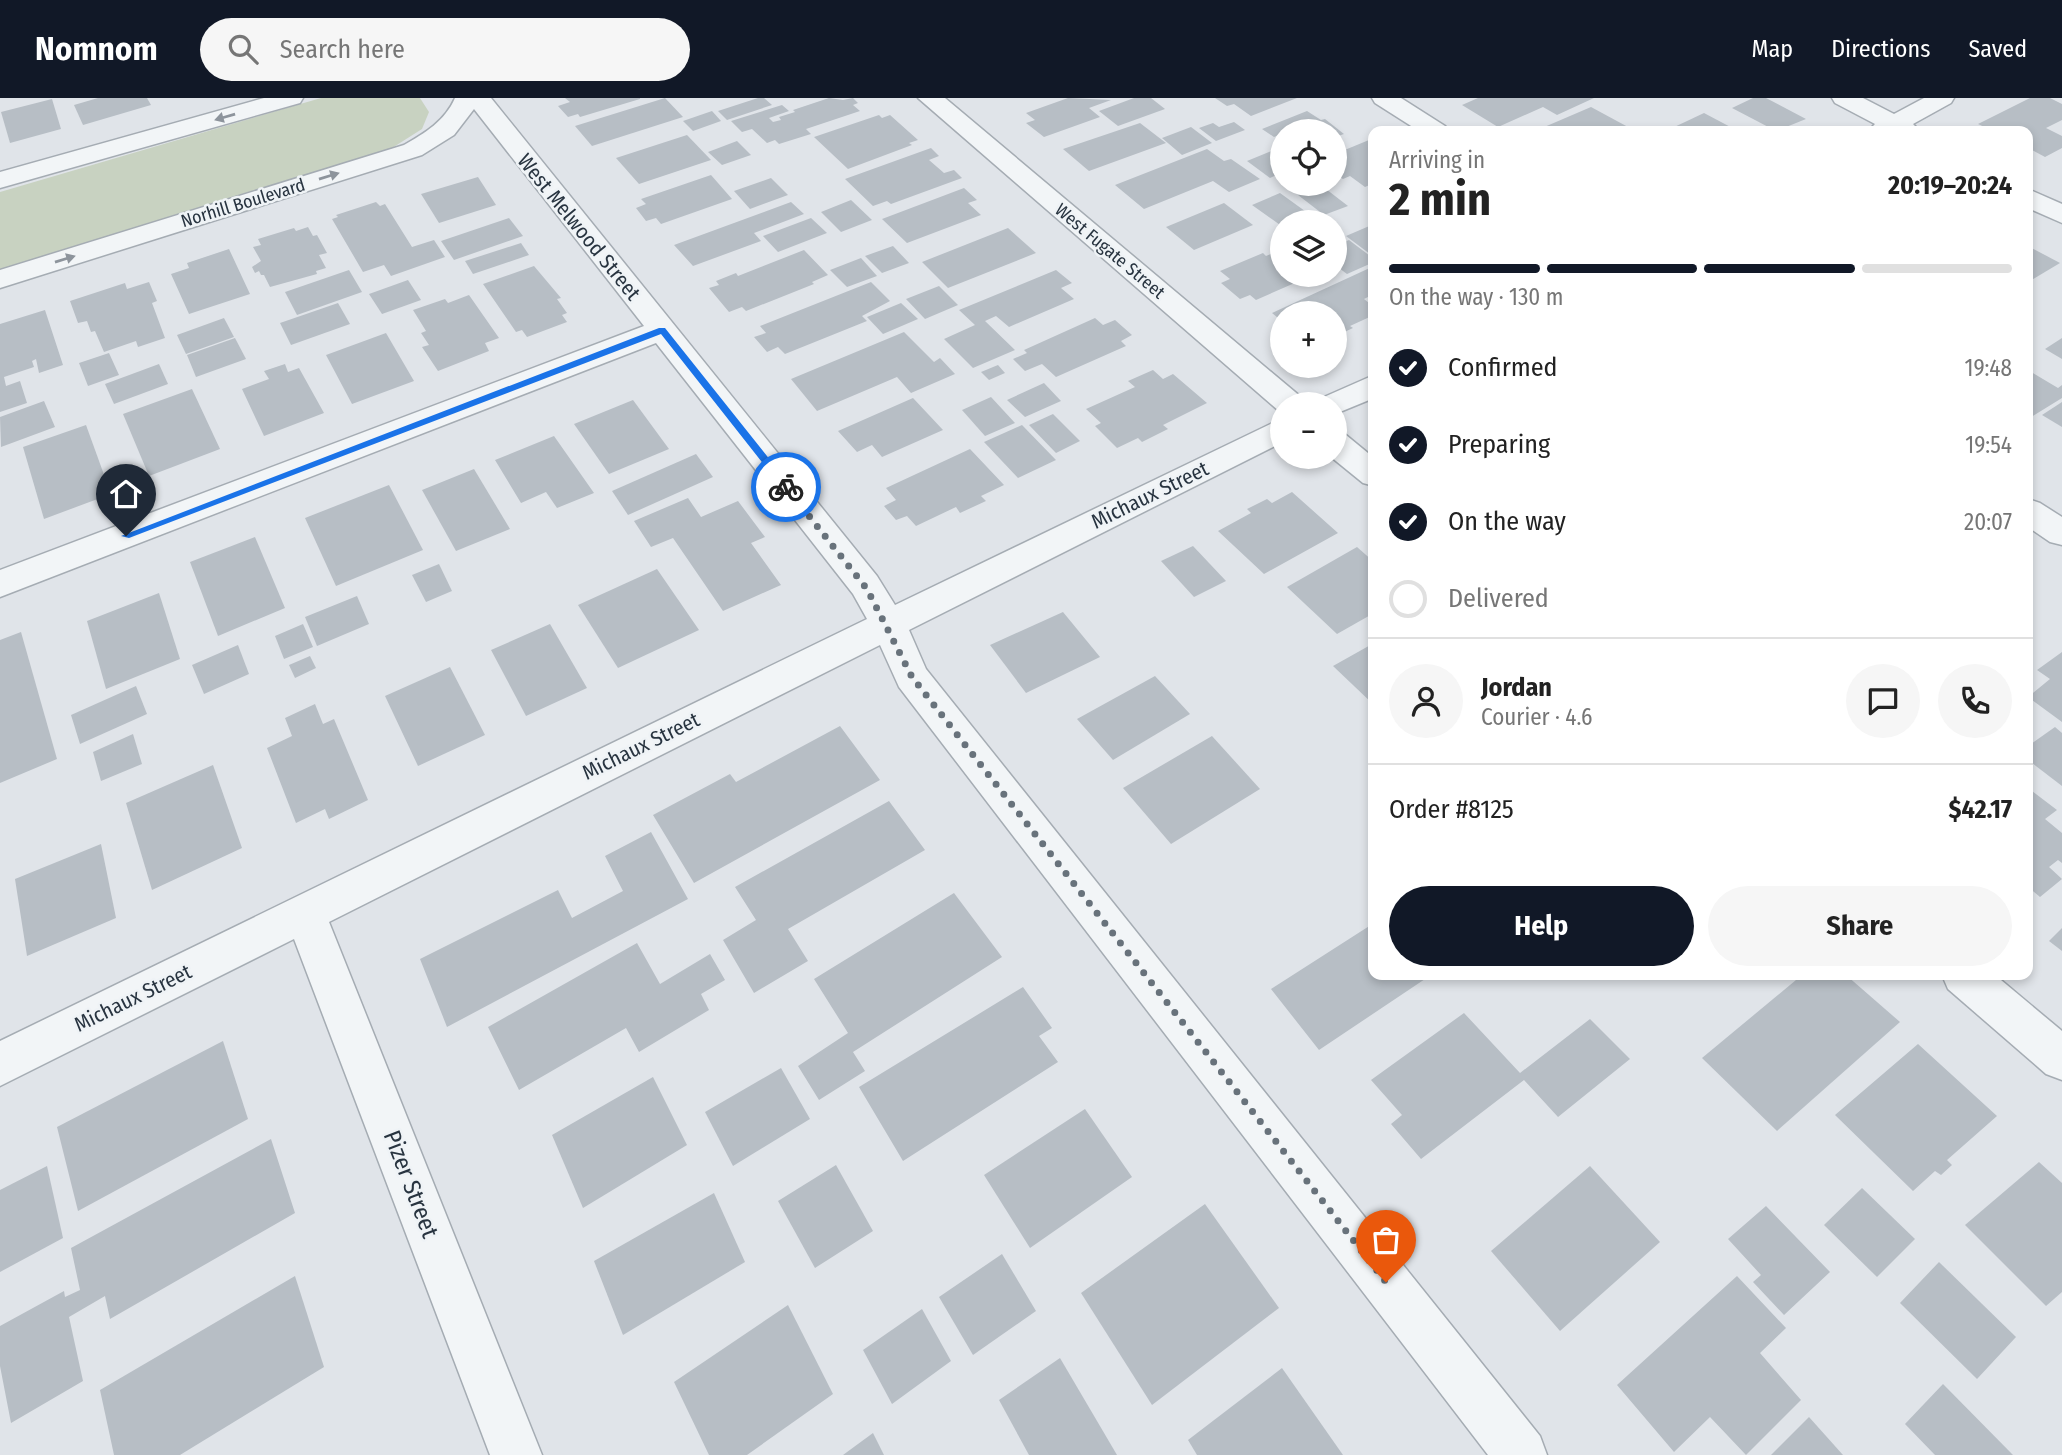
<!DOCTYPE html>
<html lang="en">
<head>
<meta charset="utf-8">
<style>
  :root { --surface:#fff; --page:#f6f6f6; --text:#222; --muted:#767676; --line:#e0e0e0; --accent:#111827 }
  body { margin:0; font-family:"Fira Sans Condensed",sans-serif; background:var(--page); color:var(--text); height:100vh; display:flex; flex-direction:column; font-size:26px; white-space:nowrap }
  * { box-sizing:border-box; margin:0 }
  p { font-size:23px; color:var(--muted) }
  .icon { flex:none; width:38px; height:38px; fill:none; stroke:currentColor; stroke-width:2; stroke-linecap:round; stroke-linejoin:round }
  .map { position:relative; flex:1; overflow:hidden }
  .drawer { position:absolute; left:1368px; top:28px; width:665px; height:854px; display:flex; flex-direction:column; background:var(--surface); border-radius:14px; box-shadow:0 4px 10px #0003 }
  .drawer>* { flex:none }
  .controls { position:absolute; left:1270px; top:21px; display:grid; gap:14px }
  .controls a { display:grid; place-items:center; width:77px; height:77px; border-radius:50%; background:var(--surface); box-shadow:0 4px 10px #0003; font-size:35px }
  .pin { position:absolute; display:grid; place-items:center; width:60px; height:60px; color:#fff; margin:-72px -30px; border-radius:50% 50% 50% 0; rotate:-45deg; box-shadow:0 0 7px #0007 }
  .pin .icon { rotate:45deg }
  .courier { position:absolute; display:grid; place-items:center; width:70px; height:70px; margin:-35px; border:5px solid #1a73e8; border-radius:50%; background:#fff; color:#222; box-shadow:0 2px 9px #0007 }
  .overview em { font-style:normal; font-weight:700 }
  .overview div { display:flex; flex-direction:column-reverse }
  .overview { display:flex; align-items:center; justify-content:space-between; height:119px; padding:0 21px }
  h1 { font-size:46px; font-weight:700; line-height:52px }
  .bar { display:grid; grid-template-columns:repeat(4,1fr); gap:10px 7px; align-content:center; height:84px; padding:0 21px }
  .bar i { height:9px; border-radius:5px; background:var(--line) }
  .bar .selected { background:var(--accent) }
  .bar p { grid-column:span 4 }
  .line { display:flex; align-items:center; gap:18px; padding:0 21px; border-top:2px solid var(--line) }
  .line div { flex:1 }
  .round { display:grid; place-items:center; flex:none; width:74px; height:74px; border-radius:37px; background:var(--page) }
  ol { padding:0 21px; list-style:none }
  li { display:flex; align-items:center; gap:21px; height:77px }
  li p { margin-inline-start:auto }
  li .icon { padding:7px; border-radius:50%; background:var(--accent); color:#fff; stroke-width:4 }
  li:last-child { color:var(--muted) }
  li i { width:38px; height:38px; border:4px solid var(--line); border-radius:50% }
  .primary-button { display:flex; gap:14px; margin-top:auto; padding:14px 21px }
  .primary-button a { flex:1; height:80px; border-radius:42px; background:var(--accent); color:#fff; font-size:28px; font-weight:700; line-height:80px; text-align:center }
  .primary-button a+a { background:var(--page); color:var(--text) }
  header { display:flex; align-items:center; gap:42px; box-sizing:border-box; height:98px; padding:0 35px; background:var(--accent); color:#fff }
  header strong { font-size:33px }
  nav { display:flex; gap:38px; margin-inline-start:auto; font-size:24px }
  .search { width:490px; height:63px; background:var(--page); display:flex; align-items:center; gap:18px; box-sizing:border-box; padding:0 24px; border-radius:38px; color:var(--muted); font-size:26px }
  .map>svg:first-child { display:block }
</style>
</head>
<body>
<header>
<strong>Nomnom</strong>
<div class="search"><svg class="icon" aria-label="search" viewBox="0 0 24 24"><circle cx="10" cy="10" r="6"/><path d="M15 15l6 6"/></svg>Search here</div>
<nav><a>Map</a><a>Directions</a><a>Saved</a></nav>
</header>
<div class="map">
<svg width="2062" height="1357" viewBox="0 0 2062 1357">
  <rect width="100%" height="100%" fill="#e0e4e9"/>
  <path fill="#c8d2c1" d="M321,0H420L429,14L422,31L392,50L0,173V94Z"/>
  <g fill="#b7bec5">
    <path d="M98,0H147L151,7L83,27L74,7Z"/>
    <path d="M565,0H640V1L580,19L578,16L568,19L558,8L570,4Z"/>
    <path d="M665,0L683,19L592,48L575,28Z"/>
    <path d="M758,0H764L772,7L727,22L718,13Z"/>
    <path d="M829,0L843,2L853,0L858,5L853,7L860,13L806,31L811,36L779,46L775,42L767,45L752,31L742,34L731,23L782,7L789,13L769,20L773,24L781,22L779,19L795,14L793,12Z"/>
    <path d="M1068,0L1111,2L1089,10L1100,19L1044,39L1026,25L1035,22L1026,15Z"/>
    <path d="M1134,0H1151L1165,11L1118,28L1099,13Z"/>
    <path d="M1215,0H1297L1251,18L1234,6L1227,8Z"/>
    <path d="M1478,0H1594L1557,17L1543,9L1498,29L1462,7Z"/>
    <path d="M1753,0H1766L1806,21L1776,33L1732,10Z"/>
    <path d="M2030,0H2050L2062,6V22L2046,30L2062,38V50L2045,59L2028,50V33H1993L1978,26Z"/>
    <path d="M52,1L61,31L10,45L1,14Z"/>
    <path d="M1591,9L1628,29L1619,33H1535Z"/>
    <path d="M712,13L721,23L693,33L683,23Z"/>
    <path d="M1307,13L1321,22L1325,21L1344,36L1335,39V33H1283V40L1279,37L1274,39L1262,31Z"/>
    <path d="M1704,15L1738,33L1668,32Z"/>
    <path d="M879,17L882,20L890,17L918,42L909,45L912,47L848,71L814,39Z"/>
    <path d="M1234,24L1245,32L1216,43L1199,30L1213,25L1219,29Z"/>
    <path d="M1140,25L1166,45L1089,73L1063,51Z"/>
    <path d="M1191,29L1212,45L1182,57L1162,40Z"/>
    <path d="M687,37L711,62L639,86L616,60Z"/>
    <path d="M1369,42L1374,46V85L1365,89L1350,78L1343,81L1335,76V56Z"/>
    <path d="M737,43L751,57L722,67L708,54Z"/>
    <path d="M931,50L939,58L929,62L944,75L954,72L962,80L891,106L887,103L873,108L845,81Z"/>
    <path d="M1279,50L1283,52V74L1270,80L1247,63Z"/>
    <path d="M1207,51L1224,63L1231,61L1260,81L1229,94L1213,83L1144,111L1115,87Z"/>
    <path d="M711,77L732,101L661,126L656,120L646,123L636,110L646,106L641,101Z"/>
    <path d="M478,79L496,107L439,125L421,96Z"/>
    <path d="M771,80L788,97L750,111L734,93Z"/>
    <path d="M1322,88L1348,108L1324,117L1298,97Z"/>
    <path d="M964,90L977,102L968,105L981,117L907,145L882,121Z"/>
    <path d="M1280,95L1316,121L1308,124H1283V129L1252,107Z"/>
    <path d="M851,102L872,122L841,134L821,114Z"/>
    <path d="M376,104L380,108L385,106L412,149L434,142L445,159L391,178L384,167L363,174L332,121L338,119L336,117Z"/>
    <path d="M791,104L804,116L754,135L761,143L693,168L674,147Z"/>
    <path d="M1224,105L1253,127L1194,152L1166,129Z"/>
    <path d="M509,120L523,138L454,162L441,143Z"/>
    <path d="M811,120L827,135L778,154L763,138Z"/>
    <path d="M1374,126V159L1346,138Z"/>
    <path d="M308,129L313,138L317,137L327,155L319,157L326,170L316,173L317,176L270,189L264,177H261L259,173L255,175L252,169L261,163L253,149L261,147L258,141L294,130L296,133Z"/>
    <path d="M1008,130L1036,155L948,190L922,164Z"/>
    <path d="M1349,142L1374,161V164L1347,176L1335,167V148Z"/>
    <path d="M521,145L529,157L473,176L465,163Z"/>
    <path d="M893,148L909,165L882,175L865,158Z"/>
    <path d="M2028,148L2060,165L2028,184Z"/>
    <path d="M229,151L250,196L189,216L171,176L189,170L187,165Z"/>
    <path d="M1283,151V177H1313L1256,202L1250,197L1240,201L1221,185L1230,181L1220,173L1263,155L1266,158Z"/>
    <path d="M804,152L828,177L812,184L814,186L746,213L742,209L729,214L709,190L719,187L716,183L736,175L738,178Z"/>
    <path d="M861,160L877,178L847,189L830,172Z"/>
    <path d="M534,168L561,200L557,201L567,215L562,217L567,224L527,239L522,232L516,234L483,186Z"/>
    <path d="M1374,168V196L1364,201L1374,209V217L1350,228L1353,230L1338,237L1343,241L1335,245V215H1283V224L1272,215Z"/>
    <path d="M349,172L362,194L297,217L285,194Z"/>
    <path d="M1056,172L1072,185L1061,190L1074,201L1009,229L996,218L985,223L1015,252L973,270L944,241L975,227L959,212Z"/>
    <path d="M408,182L421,202L382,216L369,196Z"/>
    <path d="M149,184L157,203L152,205L165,240L138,249L136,243L104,254L95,233L91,234L87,223L78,225L70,203L125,185L127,191Z"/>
    <path d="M871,184L890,203L862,218L867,223L785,256L778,249L767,254L754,239L766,235L760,228Z"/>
    <path d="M939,188L958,207L925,221L906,201Z"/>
    <path d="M469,197L499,240L485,245L489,253L438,273L422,249L429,247L421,235L426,233L413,212L445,201L448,205Z"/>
    <path d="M338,205L350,226L291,247L280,225Z"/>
    <path d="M901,205L918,221L883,236L867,219Z"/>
    <path d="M45,212L63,267L39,275L36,261L32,263L34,269L4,279L6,288L20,283L27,305L0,314V226Z"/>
    <path d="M224,220L234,239L186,256L177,237Z"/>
    <path d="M1095,220L1103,227L1115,222L1132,237L1121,243L1126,248L1056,279L1042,266L1025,273L1013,261L1027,255L1024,252Z"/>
    <path d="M904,234L934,264L940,260L955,276L911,295L897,279L817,313L791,281Z"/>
    <path d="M386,235L414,283L352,306L326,257Z"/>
    <path d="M235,240L246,261L196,279L187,257Z"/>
    <path d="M2062,240V261L2045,251Z"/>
    <path d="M109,255L119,277L88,288L79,265Z"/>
    <path d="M159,266L168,286L114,306L105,286Z"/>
    <path d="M285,266L288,274L299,270L324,315L264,338L242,291L269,281L264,273Z"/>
    <path d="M998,267L1005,275L989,282L981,274Z"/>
    <path d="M1153,272L1163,281L1173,276L1207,305L1163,327L1168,331L1142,344L1138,340L1117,350L1095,328L1101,325L1086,311L1135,289L1128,283Z"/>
    <path d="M2028,272L2058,290L2062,287V300L2028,321Z"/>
    <path d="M1044,285L1061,303L1025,319L1007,302Z"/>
    <path d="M192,291L220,351L149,378L123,316Z"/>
    <path d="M991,299L1015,325L985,338L962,312Z"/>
    <path d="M913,300L943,332L882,359L872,347L857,354L838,333Z"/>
    <path d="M633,302L669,351L609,376L574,326Z"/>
    <path d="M44,303L55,329L1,349L0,319Z"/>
    <path d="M2062,304V329L2042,317Z"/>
    <path d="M1053,316L1080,343L1056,355L1029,327Z"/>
    <path d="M86,327L111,396L44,421L23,349Z"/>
    <path d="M1022,327L1056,362L1018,380L984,344Z"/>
    <path d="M554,338L594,395L557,410L546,394L521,405L495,362Z"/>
    <path d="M970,351L1004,387L981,398L986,403L960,415L956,409L916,428L907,418L896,422L884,408L896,402L886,390Z"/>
    <path d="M696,356L713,379L628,417L612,393Z"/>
    <path d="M474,371L510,431L456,453L422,392Z"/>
    <path d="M389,387L423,452L336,488L305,420Z"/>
    <path d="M1292,394L1338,435L1264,476L1218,433L1251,415L1247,411L1267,401L1272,405Z"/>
    <path d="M688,400L701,419L738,403L765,439L751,445L781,487L723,513L673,440L651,449L634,423Z"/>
    <path d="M255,439L285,510L218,538L190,464Z"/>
    <path d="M1193,448L1226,483L1194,499L1161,463Z"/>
    <path d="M1357,449L1374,464V515L1337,536L1287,489Z"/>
    <path d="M439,466L452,493L426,504L412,477Z"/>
    <path d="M657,471L699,532L618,570L578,507Z"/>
    <path d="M159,495L180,561L106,591L87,523Z"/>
    <path d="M357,498L369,526L317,548L305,519Z"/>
    <path d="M1063,514L1100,559L1026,595L990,547Z"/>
    <path d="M303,526L313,549L284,561L275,538Z"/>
    <path d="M550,526L587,590L526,618L491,552Z"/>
    <path d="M21,534L57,661L0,685V542Z"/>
    <path d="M1374,545V607L1333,568Z"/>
    <path d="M238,547L249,576L204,596L192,567Z"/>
    <path d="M2062,554V624L2028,599L2050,581L2037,572Z"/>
    <path d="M310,558L316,570L295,580L289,567Z"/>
    <path d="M450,569L485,637L418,668L385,598Z"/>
    <path d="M1155,578L1190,616L1113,662L1077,621Z"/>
    <path d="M136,588L147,616L80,646L71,617Z"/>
    <path d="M315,606L323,626L334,621L368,702L329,721L325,711L296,725L267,650L292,638L285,620Z"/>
    <path d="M840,628L880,682L694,785L653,717L730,676L736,684Z"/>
    <path d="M2055,629L2062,635V688L2028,662V648Z"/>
    <path d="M133,636L142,666L101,683L93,654Z"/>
    <path d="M1212,638L1260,691L1171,746L1123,690Z"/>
    <path d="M213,667L242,750L152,792L126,705Z"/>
    <path d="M2028,690L2057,712L2045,721L2062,735V765L2058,762L2049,769L2062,781L2040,799L2028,789Z"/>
    <path d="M889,703L925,752L788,831L808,863L754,895L723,842L756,822L735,789Z"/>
    <path d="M651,734L688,801L447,929L420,861L558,792L572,820L623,793L605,758Z"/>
    <path d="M101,746L116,820L27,858L15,781Z"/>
    <path d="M954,795L1002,859L853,954L865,973L819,1002L798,968L848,935L814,881Z"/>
    <path d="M1374,825V877H1431L1319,952L1271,891Z"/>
    <path d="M2062,830V853L2049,843Z"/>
    <path d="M637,845L660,886L710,856L725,882L701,896L709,912L639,954L626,930L519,992L488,929Z"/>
    <path d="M1802,877H1846L1900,924L1777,1033L1702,960Z"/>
    <path d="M1023,889L1052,930L1039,938L1058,964L903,1063L859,989Z"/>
    <path d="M1464,915L1520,975L1590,921L1630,961L1558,1019L1524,982L1421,1061L1391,1026L1402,1017L1371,982Z"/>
    <path d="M223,943L248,1021L78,1113L57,1029Z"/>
    <path d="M1918,946L1997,1018L1947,1062L1952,1067L1941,1077L1935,1073L1913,1093L1835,1017Z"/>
    <path d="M781,970L810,1021L733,1068L705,1014Z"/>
    <path d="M653,979L687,1047L583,1110L552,1037Z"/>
    <path d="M1085,1011L1132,1079L1030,1150L984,1077Z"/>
    <path d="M271,1041L295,1115L110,1221L105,1198L69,1219L83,1283L11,1325L0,1268V1228L64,1193L65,1199L80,1192L71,1150Z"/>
    <path d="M2039,1064L2062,1085V1194L2046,1208L1965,1127Z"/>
    <path d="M836,1067L873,1133L815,1170L778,1103Z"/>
    <path d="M47,1068L63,1140L0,1174V1092Z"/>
    <path d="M1590,1068L1660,1144L1560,1233L1491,1153Z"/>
    <path d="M1862,1090L1915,1141L1877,1179L1824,1127Z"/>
    <path d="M714,1095L745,1164L623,1237L594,1163Z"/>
    <path d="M1205,1106L1279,1210L1152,1307L1081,1195Z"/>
    <path d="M1766,1108L1830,1174L1784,1217L1753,1184L1761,1177L1728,1141Z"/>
    <path d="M1002,1156L1036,1213L973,1257L939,1199Z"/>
    <path d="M1939,1164L2016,1239L1977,1281L1900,1205Z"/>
    <path d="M295,1178L324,1269L180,1357H114L100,1292Z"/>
    <path d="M1737,1178L1786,1230L1760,1255L1801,1302L1746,1357L1710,1319L1674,1354L1617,1287Z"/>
    <path d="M788,1207L833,1296L747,1357H709L674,1284Z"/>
    <path d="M922,1211L951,1263L892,1306L863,1252Z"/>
    <path d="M1060,1260L1117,1357H1029L999,1302Z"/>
    <path d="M1282,1270L1343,1357H1197L1188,1342Z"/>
    <path d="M1943,1286L2013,1357H1935L1905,1326Z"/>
    <path d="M1809,1319L1843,1357H1771Z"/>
    <path d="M873,1335L884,1357H843Z"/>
  </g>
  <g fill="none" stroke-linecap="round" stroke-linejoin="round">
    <g stroke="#a5acb3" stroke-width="3">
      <g id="minor">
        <path d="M264,0H303L300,5L0,90V74Z"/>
        <path d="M455,0H491L877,478L895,507L1283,320V344L909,532L926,571L1540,1338L1547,1357H1488L899,589L880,547L329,824L542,1357H490L294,841L0,988V943L867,521L853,496L656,245L0,499V472L644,228L474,11L454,37L422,57L0,190V172L404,47C425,35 445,23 455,0Z"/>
        <path d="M918,0H945L1301,299L1305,306H1283V314L1279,313Z"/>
        <path d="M1372,0H1401L1445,28L1449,33H1419L1375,5Z"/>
        <path d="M1832,0H1863L1894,16L1924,0H1954L1951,5L1913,26L1920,33H1868L1875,26L1835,5Z"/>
        <path d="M2028,91L2062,106V125L2028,110Z"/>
        <path d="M1374,277V300L1335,316V306H1320L1324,299Z"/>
        <path d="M1335,334L1346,337L1374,360V388L1363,385L1331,359H1335Z"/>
        <path d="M2028,401L2040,405L2062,419V447L2050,444L2028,429Z"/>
        <path d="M1942,877H1995L2062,933V982L2046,976L1948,891Z"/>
      </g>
    </g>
    <use href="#minor" fill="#f2f5f7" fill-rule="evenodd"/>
  </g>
  <defs><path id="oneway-solid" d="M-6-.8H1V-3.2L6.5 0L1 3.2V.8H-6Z" transform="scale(1.75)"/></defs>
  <g fill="#8d949c">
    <use href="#oneway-solid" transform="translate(225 19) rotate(164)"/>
    <use href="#oneway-solid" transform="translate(329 78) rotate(-17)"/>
    <use href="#oneway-solid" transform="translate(65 161) rotate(-17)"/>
  </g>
  <path fill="#1a73e8" d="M659,230H665L790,387V391H783L661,236L129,440L121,438Z"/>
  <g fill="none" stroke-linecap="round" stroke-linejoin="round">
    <path stroke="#68727b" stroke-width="7" stroke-dasharray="0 12.6" d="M786,389L867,491L912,579L1386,1184"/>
  </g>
  <g text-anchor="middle" stroke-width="5" stroke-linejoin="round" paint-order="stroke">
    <g font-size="18" fill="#283440" stroke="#eff3f6">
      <text transform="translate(243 105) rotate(-17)" y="6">Norhill Boulevard</text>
      <text transform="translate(1110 153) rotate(40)" y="6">West Fugate Street</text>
    </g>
    <g font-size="21" fill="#283440" stroke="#eff3f6">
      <text transform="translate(579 129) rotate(51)" y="7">West Melwood Street</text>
      <text transform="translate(1150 397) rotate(-26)" y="7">Michaux Street</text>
      <text transform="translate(641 648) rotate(-26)" y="7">Michaux Street</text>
      <text transform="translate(133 900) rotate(-26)" y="7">Michaux Street</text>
    </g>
    <g font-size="24" fill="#283440" stroke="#eff3f6">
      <text transform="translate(411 1086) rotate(69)" y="8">Pizer Street</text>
    </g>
  </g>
</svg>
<div class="controls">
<a><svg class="icon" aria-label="locate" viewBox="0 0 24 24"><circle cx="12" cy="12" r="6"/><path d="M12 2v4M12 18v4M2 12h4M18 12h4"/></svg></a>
<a><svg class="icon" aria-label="layers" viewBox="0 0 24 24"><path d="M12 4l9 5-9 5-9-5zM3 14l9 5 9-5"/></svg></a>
<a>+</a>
<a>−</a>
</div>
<div class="pin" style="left:1386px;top:1184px;background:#ea580c"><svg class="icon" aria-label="bag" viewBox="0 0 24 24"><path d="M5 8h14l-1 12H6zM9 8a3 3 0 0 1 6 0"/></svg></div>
<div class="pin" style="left:126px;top:438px;background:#1f2937"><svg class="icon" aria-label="home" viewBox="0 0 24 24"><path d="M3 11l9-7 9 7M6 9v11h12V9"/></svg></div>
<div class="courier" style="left:786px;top:389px"><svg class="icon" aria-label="bike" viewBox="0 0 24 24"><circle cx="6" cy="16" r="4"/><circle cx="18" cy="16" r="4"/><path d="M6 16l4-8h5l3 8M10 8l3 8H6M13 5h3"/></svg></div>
<section class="drawer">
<div class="overview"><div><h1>2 min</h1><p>Arriving in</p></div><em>20:19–20:24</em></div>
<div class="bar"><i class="selected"></i><i class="selected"></i><i class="selected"></i><i></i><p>On the way · 130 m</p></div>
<ol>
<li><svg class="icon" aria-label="check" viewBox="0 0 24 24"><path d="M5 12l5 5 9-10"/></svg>Confirmed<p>19:48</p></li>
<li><svg class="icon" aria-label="check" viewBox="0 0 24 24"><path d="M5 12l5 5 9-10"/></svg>Preparing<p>19:54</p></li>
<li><svg class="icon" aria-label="check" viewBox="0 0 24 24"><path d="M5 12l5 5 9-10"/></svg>On the way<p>20:07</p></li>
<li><i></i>Delivered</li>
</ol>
<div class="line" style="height:126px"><a class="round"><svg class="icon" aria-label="person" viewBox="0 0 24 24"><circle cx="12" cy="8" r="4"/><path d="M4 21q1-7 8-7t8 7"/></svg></a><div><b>Jordan</b><p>Courier · 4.6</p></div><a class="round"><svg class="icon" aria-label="chat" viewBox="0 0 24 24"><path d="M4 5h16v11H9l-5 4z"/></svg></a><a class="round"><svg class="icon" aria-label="phone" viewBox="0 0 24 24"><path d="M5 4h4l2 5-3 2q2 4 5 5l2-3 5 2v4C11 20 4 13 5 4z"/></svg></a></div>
<div class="line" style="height:91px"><div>Order #8125</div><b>$42.17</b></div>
<div class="primary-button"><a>Help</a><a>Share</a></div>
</section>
</div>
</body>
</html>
